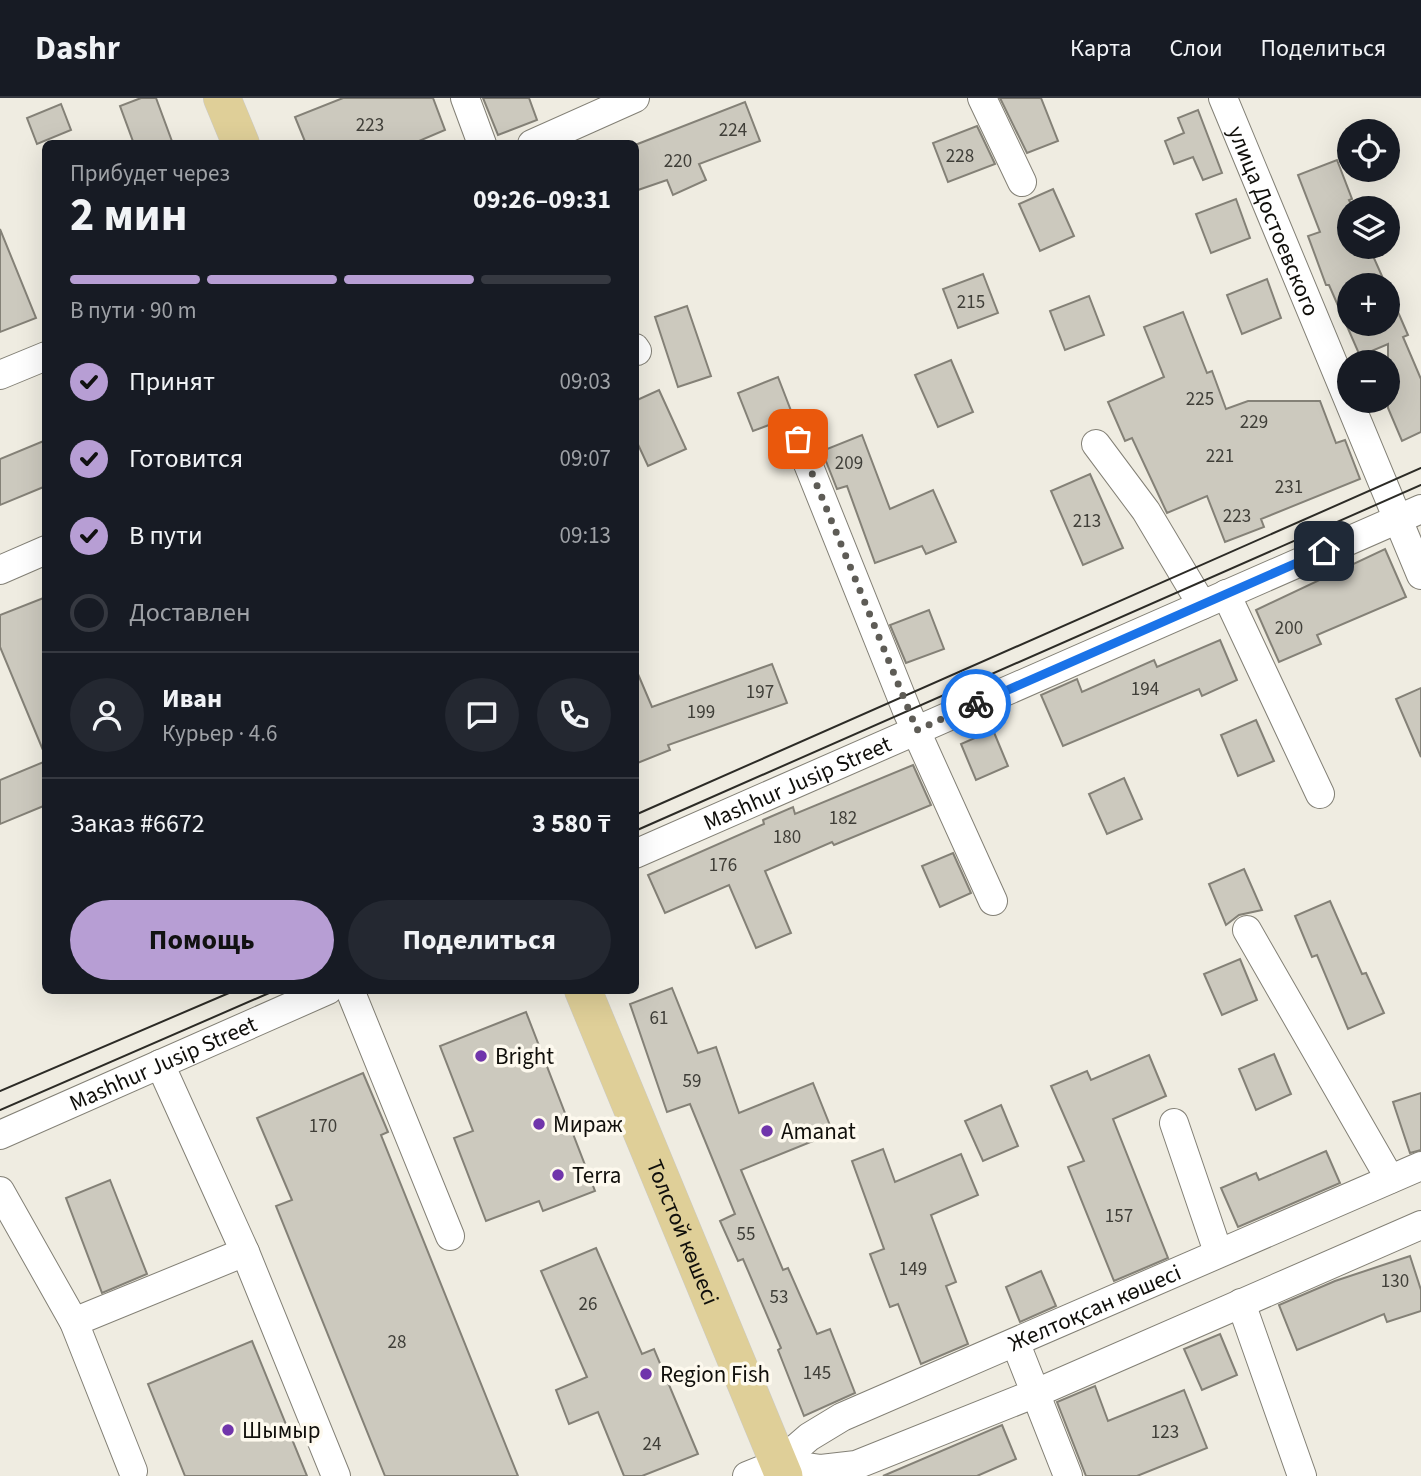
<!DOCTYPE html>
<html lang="ru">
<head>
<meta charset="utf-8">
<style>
  :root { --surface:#171b24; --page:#242831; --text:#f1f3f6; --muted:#9ea1a6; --line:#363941; --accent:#b79ed4 }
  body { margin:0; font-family:"Source Sans 3",sans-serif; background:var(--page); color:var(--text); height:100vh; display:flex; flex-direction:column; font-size:26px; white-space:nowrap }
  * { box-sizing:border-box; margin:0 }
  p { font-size:23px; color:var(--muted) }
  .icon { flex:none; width:38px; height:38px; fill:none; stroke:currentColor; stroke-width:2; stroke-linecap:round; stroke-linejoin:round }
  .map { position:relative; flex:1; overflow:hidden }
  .panel { position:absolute; left:42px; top:42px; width:597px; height:854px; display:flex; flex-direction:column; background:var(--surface); border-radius:10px; box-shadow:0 7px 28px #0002 }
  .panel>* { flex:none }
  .fabs { position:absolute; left:1337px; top:21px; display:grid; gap:14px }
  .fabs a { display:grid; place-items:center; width:63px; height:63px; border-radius:50%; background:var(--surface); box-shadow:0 7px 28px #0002; font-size:35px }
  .pin { position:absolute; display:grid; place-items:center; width:60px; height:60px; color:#fff; margin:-30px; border-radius:14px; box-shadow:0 4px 10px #0006 }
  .courier { position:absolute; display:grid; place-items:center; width:70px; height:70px; margin:-35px; border:5px solid #1a73e8; border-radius:50%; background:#fff; color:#222; box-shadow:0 2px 9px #0007 }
  .summary em { font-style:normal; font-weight:700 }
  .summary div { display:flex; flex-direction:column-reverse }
  .summary { display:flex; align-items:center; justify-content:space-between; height:119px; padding:0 28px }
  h1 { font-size:46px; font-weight:700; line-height:52px }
  .bar { display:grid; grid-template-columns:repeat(4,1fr); gap:10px 7px; align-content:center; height:84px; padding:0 28px }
  .bar i { height:9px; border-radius:5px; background:var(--line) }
  .bar .on { background:var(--accent) }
  .bar p { grid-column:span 4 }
  .line { display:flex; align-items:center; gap:18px; padding:0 28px; border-top:2px solid var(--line) }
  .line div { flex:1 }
  .round { display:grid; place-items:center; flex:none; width:74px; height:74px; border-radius:37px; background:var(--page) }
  ol { padding:0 28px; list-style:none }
  li { display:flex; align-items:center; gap:21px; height:77px }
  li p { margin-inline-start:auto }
  li .icon { padding:7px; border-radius:50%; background:var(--accent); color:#111; stroke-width:4 }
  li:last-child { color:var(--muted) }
  li i { width:38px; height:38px; border:4px solid var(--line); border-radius:50% }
  .button { display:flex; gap:14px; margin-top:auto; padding:14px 28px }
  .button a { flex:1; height:80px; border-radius:42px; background:var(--accent); color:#111; font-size:28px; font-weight:700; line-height:80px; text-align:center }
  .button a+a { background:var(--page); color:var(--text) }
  header { display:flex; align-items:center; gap:42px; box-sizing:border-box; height:98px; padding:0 35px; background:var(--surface); border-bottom:2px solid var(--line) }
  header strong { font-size:33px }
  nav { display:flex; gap:38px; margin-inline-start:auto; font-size:24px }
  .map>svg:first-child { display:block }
</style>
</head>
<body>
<header>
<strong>Dashr</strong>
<nav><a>Карта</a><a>Слои</a><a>Поделиться</a></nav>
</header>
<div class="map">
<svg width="1421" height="1378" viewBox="0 0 1421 1378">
  <rect width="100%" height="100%" fill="#efece1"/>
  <g fill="#ccc9be" stroke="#848177" stroke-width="2">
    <path d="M141,0H156L173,46H134L120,8Z"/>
    <path d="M343,0H433L445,32L412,46H306L295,19Z"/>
    <path d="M483,0H529L537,22L498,37Z"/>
    <path d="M1000,0H1041L1058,43L1027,55Z"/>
    <path d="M745,4L760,43L699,66L706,82L673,97L667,82L635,93V47Z"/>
    <path d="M61,6L71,32L37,46L27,20Z"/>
    <path d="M1198,12L1222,75L1203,82L1193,59L1174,66L1165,43L1184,35L1178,20Z"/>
    <path d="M977,28L995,66L948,84L933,45Z"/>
    <path d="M1337,62L1352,101L1349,102L1353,110H1349V149H1369L1386,187H1349V226H1388V191L1408,237L1403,239L1421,281V334L1402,343L1388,310V246L1360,258L1329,187H1326L1308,138L1320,134L1298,77Z"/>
    <path d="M1053,91L1074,138L1040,153L1019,106Z"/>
    <path d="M1236,101L1250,140L1211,155L1196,116Z"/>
    <path d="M0,131L36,220L0,234Z"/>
    <path d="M983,176L998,215L958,230L943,191Z"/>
    <path d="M1267,181L1281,220L1242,236L1227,197Z"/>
    <path d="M1089,198L1104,237L1065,252L1050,213Z"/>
    <path d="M687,208L711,278L678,289L655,219Z"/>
    <path d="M1183,214L1207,275L1212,273L1226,311L1248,303H1320L1336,345L1345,342L1360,381L1261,421L1264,429L1225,444L1207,398L1167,415L1132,340L1125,343L1108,304L1164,279L1144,229Z"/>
    <path d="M951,262L973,314L938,329L915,277Z"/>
    <path d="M778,279L793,318L753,333L738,295Z"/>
    <path d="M659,292L686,351L648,368L635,340V303Z"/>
    <path d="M862,337L890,411L933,392L956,444L926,456L922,448L875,465L847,388L837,391L822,353Z"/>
    <path d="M46,342V388L0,407V361Z"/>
    <path d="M1090,376L1123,450L1083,467L1051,393Z"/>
    <path d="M1385,451L1406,499L1317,537L1321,546L1279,564L1256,512Z"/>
    <path d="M46,499V657H45L0,549V517Z"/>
    <path d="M929,512L944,551L906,565L890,527Z"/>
    <path d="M1220,542L1237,582L1202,598L1199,591L1063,648L1041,597L1077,581L1082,594L1154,562L1157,569Z"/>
    <path d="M772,566L787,605L668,647L670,652L635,666V569L652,609Z"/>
    <path d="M1421,590V659L1396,601Z"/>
    <path d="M1256,622L1274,663L1238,678L1221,637Z"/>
    <path d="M993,632L1008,668L976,682L961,646Z"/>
    <path d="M46,663V707L0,726V682Z"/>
    <path d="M913,667L931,707L834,747L832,744L765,773L791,835L756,850L729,787L665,815L648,777L764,726L763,722L793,709L795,716Z"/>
    <path d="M1124,680L1142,721L1107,736L1089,696Z"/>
    <path d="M953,755L971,795L940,809L922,768Z"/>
    <path d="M1244,771L1262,812L1239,817L1226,827L1209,786Z"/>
    <path d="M1330,803L1362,876L1366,875L1384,915L1348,931L1317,857L1312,859L1295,818Z"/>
    <path d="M1240,861L1257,902L1222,917L1204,876Z"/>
    <path d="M672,890L698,955L716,949L739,1015L813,985L833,1035L741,1072L783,1172L788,1170L817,1236L830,1231L855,1295L804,1318L778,1252L781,1250L743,1161L738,1163L720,1123L735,1116L690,1006L667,1014L630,906Z"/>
    <path d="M526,914L595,1093L543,1113L539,1103L486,1123L454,1040L473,1033L440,948Z"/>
    <path d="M1274,956L1291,996L1256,1012L1239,971Z"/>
    <path d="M1149,957L1166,998L1113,1021L1168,1160L1114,1183L1068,1069L1084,1063L1051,988L1087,973L1091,982Z"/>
    <path d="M363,975L388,1034L381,1037L518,1378H385L276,1108L292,1102L257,1020Z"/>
    <path d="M1421,995V1052L1410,1055L1393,1004Z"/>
    <path d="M1001,1007L1018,1048L983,1063L965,1023Z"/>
    <path d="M883,1051L895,1084L961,1056L978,1097L931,1117L956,1184L946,1188L968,1246L921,1266L898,1206L890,1209L870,1156L884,1151L852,1063Z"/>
    <path d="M1326,1053L1340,1085L1238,1129L1221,1090L1256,1075L1259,1082Z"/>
    <path d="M110,1082L147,1176L102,1195L66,1100Z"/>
    <path d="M596,1150L642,1256L654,1251L698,1356L642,1378H624L598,1314L569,1326L556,1292L587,1279L541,1173Z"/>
    <path d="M1410,1158L1421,1192V1213L1387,1224L1384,1216L1297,1252L1279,1207L1335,1183Z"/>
    <path d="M1041,1173L1056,1208L1020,1224L1006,1189Z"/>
    <path d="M1220,1236L1237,1277L1202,1292L1184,1251Z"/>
    <path d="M252,1243L307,1378H185L148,1286Z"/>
    <path d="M1095,1288L1108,1323L1184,1292L1207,1350L1137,1378H1086L1057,1304Z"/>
    <path d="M1002,1327L1016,1361L977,1378H883Z"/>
  </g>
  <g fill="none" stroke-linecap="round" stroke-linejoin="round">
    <g stroke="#838076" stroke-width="30">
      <g id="minor">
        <path d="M465,0L482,46"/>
        <path d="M982,0L1022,84"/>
        <path id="s1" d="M1223,0L1421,477"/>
        <path d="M532,46L635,0"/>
        <path d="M635,250L637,253"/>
        <path d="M0,277L46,258"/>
        <path d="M798,341L907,613L993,803"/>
        <path d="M1096,346L1146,413L1202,507"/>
        <path d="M0,472L46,452"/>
        <path d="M1226,496L1320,696"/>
        <path id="s2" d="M635,756L1421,411"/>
        <path d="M1247,832L1390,1081"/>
        <path d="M350,892L450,1138"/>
        <path d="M160,966L245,1154L336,1378"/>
        <path d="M1174,1025L1218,1154"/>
        <path id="s3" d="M0,1037L328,892"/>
        <path d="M0,1093L74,1224L133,1373"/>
        <path d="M1241,1205L1302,1378"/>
        <path d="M74,1224L245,1154"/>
        <path d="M1016,1246L1068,1378"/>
        <path d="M779,1365L821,1371L856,1367L1036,1295L1421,1127"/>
        <path id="s4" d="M747,1378L779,1365L809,1339L842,1319L1421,1068"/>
      </g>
    </g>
    <g stroke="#cacac9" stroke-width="38">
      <g id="major">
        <path d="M222,0L241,46"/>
        <path id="s5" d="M583,892L784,1378"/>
      </g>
    </g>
    <use href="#minor" stroke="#fff" stroke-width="28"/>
    <use href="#major" stroke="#dfcf98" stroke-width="37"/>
    <g stroke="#2c2b26" stroke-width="2">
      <path d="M635,717L1421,370"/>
      <path d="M635,733L1421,387"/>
      <path d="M0,993L236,892"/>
      <path d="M0,1012L276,892"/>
    </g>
  </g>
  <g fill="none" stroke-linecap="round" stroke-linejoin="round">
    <path stroke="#5e5c56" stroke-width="7" stroke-dasharray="0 12.6" d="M798,341L917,632L976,606"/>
    <path stroke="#1a73e8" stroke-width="9" d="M976,606L1324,453"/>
  </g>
  <g fill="#7035ab" stroke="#fdf9ee" stroke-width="2.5">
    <circle cx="481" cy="958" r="7"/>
    <circle cx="539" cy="1026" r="7"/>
    <circle cx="767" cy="1033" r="7"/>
    <circle cx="558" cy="1077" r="7"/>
    <circle cx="646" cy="1276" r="7"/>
    <circle cx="228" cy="1332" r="7"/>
  </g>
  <g text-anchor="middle" stroke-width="7" stroke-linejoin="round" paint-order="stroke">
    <g font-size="19" fill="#3f3e38">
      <text x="370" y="33">223</text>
      <text x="733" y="38">224</text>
      <text x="960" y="64">228</text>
      <text x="678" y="69">220</text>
      <text x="971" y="210">215</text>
      <text x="1200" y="307">225</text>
      <text x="1254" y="330">229</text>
      <text x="1220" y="364">221</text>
      <text x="849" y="371">209</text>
      <text x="1289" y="395">231</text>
      <text x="1237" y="424">223</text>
      <text x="1087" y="429">213</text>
      <text x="1289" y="536">200</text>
      <text x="1145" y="597">194</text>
      <text x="760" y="600">197</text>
      <text x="701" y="620">199</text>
      <text x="843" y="726">182</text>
      <text x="787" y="745">180</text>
      <text x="723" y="773">176</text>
      <text x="659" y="926">61</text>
      <text x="692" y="989">59</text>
      <text x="323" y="1034">170</text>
      <text x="1119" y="1124">157</text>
      <text x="746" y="1142">55</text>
      <text x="913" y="1177">149</text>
      <text x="1395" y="1189">130</text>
      <text x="779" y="1205">53</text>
      <text x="588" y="1212">26</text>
      <text x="397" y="1250">28</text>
      <text x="817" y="1281">145</text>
      <text x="1165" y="1340">123</text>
      <text x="652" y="1352">24</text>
    </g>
    <g font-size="23" fill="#100f0b" stroke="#fdf9ee">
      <text dy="8" stroke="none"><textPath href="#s1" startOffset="133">улица Достоевского</textPath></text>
      <text dy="8" stroke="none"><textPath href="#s2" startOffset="177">Mashhur Jusip Street</textPath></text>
      <text dy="8" stroke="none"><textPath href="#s3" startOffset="178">Mashhur Jusip Street</textPath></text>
      <text dy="8" stroke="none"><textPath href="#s5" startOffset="262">Толстой көшесі</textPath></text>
      <text dy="8" stroke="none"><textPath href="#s4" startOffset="388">Желтоқсан көшесі</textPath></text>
    </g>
    <g font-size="23" fill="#100f0b" stroke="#fdf9ee" text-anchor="start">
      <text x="495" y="966">Bright</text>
      <text x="553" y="1034">Мираж</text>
      <text x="781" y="1041">Amanat</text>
      <text x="572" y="1085">Terra</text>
      <text x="660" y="1284">Region Fish</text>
      <text x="242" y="1340">Шымыр</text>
    </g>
  </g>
</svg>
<div class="fabs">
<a><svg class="icon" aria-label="locate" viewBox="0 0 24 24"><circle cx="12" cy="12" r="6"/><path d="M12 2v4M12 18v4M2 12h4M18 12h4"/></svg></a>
<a><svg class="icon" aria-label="layers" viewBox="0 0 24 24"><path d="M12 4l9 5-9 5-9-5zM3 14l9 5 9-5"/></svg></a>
<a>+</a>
<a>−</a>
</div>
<div class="pin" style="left:798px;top:341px;background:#ea580c"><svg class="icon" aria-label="bag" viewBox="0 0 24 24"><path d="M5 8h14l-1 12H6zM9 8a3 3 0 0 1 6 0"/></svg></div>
<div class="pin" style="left:1324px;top:453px;background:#1f2937"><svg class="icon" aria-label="home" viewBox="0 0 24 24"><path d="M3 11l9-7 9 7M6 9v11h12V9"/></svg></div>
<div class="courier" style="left:976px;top:606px"><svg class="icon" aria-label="bike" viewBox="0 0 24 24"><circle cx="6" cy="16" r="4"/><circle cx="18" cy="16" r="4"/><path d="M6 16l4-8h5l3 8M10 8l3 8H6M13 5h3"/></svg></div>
<section class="panel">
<div class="summary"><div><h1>2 мин</h1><p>Прибудет через</p></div><em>09:26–09:31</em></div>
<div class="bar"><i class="on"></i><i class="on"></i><i class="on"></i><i></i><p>В пути · 90 m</p></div>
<ol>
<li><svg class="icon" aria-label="check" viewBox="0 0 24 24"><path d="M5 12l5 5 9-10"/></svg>Принят<p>09:03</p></li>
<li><svg class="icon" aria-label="check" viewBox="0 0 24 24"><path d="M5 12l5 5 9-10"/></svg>Готовится<p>09:07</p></li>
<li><svg class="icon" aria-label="check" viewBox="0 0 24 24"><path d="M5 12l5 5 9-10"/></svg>В пути<p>09:13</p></li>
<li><i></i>Доставлен</li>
</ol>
<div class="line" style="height:126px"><a class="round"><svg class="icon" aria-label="person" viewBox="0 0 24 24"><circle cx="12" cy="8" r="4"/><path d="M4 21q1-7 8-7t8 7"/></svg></a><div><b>Иван</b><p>Курьер · 4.6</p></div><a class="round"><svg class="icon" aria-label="chat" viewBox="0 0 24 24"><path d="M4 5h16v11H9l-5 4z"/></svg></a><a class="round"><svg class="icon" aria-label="phone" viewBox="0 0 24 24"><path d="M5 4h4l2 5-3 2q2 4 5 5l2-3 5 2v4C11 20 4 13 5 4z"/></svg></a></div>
<div class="line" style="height:91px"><div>Заказ #6672</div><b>3 580 ₸</b></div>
<div class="button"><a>Помощь</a><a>Поделиться</a></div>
</section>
</div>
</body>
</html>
